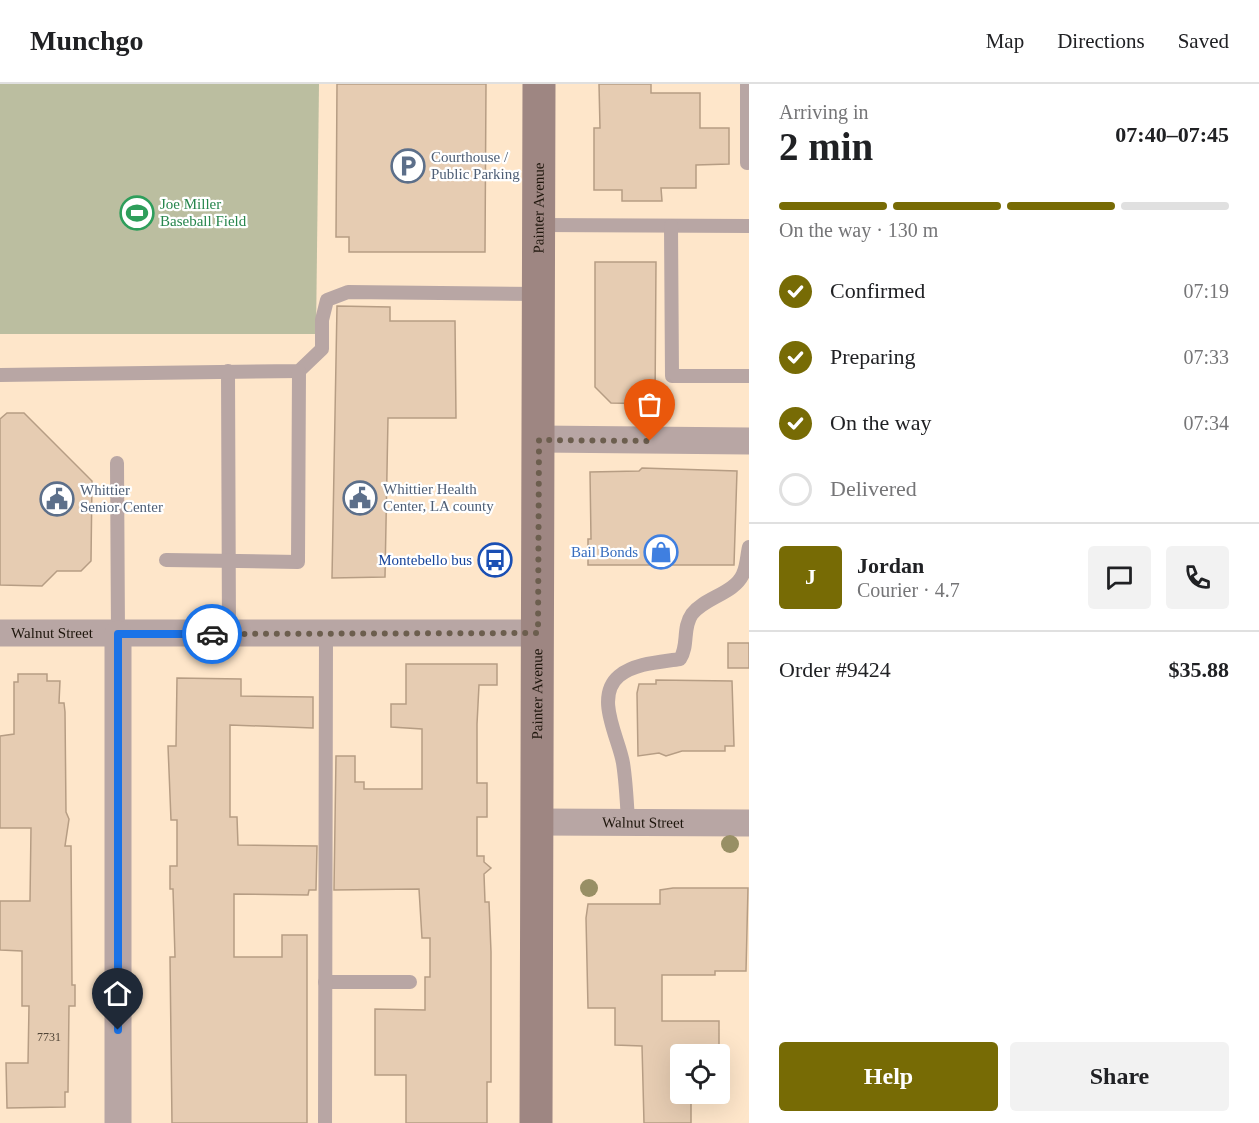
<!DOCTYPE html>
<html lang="en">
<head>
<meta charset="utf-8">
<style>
  :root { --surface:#fff; --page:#f2f2f2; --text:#202124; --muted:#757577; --line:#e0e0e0; --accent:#776b05 }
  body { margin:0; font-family:"Times New Roman",serif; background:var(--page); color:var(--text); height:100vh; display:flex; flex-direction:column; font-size:22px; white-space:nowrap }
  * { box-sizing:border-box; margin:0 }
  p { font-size:20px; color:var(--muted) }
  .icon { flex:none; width:33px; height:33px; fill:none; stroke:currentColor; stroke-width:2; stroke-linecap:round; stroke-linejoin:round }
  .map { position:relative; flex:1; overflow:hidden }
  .side { display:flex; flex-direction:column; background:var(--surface); width:510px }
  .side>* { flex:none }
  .tools { position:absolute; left:670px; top:960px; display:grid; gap:12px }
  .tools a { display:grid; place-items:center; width:60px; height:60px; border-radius:6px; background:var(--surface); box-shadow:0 6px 24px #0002; font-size:30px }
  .pin { position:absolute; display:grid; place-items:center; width:51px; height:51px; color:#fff; margin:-62px -26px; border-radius:50% 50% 50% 0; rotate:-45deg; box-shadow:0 0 6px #0007 }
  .pin .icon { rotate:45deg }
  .courier { position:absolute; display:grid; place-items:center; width:60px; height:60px; margin:-30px; border:4px solid #1a73e8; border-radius:50%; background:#fff; color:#222; box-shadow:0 2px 8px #0007 }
  .headline em { font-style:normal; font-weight:700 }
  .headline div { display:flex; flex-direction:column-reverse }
  .headline { display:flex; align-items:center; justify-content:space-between; height:102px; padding:0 30px }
  h1 { font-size:39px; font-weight:700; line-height:45px }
  .bar { display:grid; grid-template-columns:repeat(4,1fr); gap:9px 6px; align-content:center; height:72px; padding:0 30px }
  .bar i { height:8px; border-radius:4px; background:var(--line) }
  .bar .on { background:var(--accent) }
  .bar p { grid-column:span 4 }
  .line { display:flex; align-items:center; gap:15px; padding:0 30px; border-top:2px solid var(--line) }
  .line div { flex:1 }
  .round { display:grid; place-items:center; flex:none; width:63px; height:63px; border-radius:6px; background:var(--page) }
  ol { padding:0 30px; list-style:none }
  li { display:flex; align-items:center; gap:18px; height:66px }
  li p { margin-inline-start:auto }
  li .icon { padding:6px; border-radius:50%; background:var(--accent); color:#fff; stroke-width:4 }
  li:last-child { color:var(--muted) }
  li i { width:33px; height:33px; border:3px solid var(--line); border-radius:50% }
  .action { display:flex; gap:12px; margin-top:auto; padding:12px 30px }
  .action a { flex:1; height:69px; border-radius:6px; background:var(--accent); color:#fff; font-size:24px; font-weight:700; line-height:69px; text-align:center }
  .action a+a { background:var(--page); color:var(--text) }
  header { display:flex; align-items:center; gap:36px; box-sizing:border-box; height:84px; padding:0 30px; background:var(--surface); border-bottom:2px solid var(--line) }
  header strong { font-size:28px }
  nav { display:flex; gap:33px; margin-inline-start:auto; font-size:21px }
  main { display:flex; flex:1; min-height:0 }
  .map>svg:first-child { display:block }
</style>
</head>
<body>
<header>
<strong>Munchgo</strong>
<nav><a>Map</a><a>Directions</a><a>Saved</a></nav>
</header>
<main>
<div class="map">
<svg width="749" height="1039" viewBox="0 0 749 1039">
  <rect width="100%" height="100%" fill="#fee6ca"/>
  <path fill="#bbbea0" d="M0,0H319L316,250H0Z"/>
  <g fill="#e6ccb2" stroke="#b69d84" stroke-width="1.5">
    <path d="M337,0H486L485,168H349V153H336Z"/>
    <path d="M599,0H651V9H700V44H729V80L696,81V104H661L662,117H622V106H594V44H600Z"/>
    <path d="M595,178H656L655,320L611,319L595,303Z"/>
    <path d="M337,222L390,223V237H455L456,334H388L385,493L332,494Z"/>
    <path d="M7,329H24L92,397L91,477L81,487H57L42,502L0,501V335Z"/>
    <path d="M642,384L737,387L734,481H588V455H591L590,388L639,387Z"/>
    <rect x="728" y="559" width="21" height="25"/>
    <path d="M406,580H497V601H479L477,640V699H487V733H477V772H484V778L491,784L484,790L485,818H489L491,868V998H487V1039H406V991H375V925L425,926V893H430V854H422L419,805L334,806L336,672H355V698H364V705H422V645L391,643V620H406Z"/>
    <path d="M18,590H47V597H60L59,619H64L65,628L66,728L69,735L65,762H71L72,901H75V922H69L68,1008H65V1023L7,1024L6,979H28L29,922H22V867L0,866V817H30L31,744H0V652L14,650V598H18Z"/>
    <path d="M177,594L241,595V612L313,613V644L230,641V733H237L238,761L317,762L316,806H309L308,811L234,810V873H282V851H307V1039H172L170,873H175L173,805H170V782H177V736H171L168,662H176Z"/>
    <path d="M656,596L732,597L734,662H725V667H682L666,672L659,669L638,672L637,609L639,600H656Z"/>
    <path d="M673,804H748L746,887H715V891H662V937H719V962H691V970H681V1010H691V1039H644L642,962L615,961V924H588L586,834L588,820H660V806Z"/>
  </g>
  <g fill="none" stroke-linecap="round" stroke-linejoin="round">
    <g stroke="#b8a6a4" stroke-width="14">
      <path d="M747,79V0"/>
      <path d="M540,141L749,142"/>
      <path d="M671,142L672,292H749"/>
      <path d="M228,287L229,550"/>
      <path d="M0,291L299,287L322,265V236L327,216L348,208L540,210"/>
      <path d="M117,379L118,550"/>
      <path d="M166,476L298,478L299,287"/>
      <path d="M628,738C627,719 626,698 623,679C619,654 594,613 619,592C635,579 661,578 680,575C689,561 682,544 692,530C705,513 734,510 743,490C747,482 747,471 749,463"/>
      <path d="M325,898H410"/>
      <path d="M325,1039L326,550"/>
    </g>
    <g stroke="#b8a6a4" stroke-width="27">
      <path d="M539,355L749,357"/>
      <path id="s1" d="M0,549H538"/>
      <path id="s2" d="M537,738L749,739"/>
      <path d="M118,1039V550"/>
    </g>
    <path stroke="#9e8682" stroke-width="33" id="s3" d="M536,1039L539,0"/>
  </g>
  <g fill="#988f65">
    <circle cx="730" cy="760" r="9"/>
    <circle cx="589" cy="804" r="9"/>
  </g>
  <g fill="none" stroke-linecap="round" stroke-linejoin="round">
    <path stroke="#6c5e4e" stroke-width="6" stroke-dasharray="0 10.8" d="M212,550L538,549L539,356L650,357"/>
    <path stroke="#1a73e8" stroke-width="8" d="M118,946V550H212"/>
  </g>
  <defs>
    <g id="parking-ring" transform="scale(1.725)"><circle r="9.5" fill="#fff" stroke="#5c6f8a" stroke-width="1.5"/><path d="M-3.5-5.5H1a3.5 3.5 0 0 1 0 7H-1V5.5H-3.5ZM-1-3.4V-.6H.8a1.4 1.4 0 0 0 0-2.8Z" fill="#5c6f8a"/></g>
    <g id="stadium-ring" transform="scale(1.725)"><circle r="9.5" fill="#fff" stroke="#2e9e5b" stroke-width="1.5"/><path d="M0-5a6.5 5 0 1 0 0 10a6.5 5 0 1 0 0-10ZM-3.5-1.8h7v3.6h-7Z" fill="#2e9e5b"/></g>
    <g id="civic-ring" transform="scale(1.725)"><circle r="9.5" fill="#fff" stroke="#5c6f8a" stroke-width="1.5"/><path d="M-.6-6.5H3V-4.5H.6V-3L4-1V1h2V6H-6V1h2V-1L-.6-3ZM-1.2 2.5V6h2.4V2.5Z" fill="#5c6f8a"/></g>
    <g id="shop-ring" transform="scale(1.725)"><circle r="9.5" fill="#fff" stroke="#3f7fe0" stroke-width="1.5"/><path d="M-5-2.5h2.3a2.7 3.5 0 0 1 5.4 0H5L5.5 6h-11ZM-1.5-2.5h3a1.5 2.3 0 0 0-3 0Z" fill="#3f7fe0"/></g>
    <g id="bus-ring" transform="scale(1.725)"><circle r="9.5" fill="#fff" stroke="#1a4fb4" stroke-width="1.5"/><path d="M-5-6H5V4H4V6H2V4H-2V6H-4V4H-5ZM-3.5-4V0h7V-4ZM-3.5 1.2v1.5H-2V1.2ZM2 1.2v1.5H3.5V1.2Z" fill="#1a4fb4"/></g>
  </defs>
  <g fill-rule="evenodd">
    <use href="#parking-ring" x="408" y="82"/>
    <use href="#stadium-ring" x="137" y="129"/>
    <use href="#civic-ring" x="360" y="414"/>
    <use href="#civic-ring" x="57" y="415"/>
    <use href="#shop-ring" x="661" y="468"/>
    <use href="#bus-ring" x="495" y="476"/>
  </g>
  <g text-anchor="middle" stroke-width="4.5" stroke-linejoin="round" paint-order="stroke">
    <g font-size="12" fill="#4f4335">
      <text x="49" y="957">7731</text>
    </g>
    <g font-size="15" fill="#4e5e75" stroke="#fff" text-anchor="start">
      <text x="431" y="78">Courthouse /<tspan x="431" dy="17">Public Parking</tspan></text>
      <text x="383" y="410">Whittier Health<tspan x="383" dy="17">Center, LA county</tspan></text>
      <text x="80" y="411">Whittier<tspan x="80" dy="17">Senior Center</tspan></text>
    </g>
    <g font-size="15" fill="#27864d" stroke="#fff" text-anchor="start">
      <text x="160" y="125">Joe Miller<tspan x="160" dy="17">Baseball Field</tspan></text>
    </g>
    <g font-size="15" fill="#1d150b" stroke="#fff">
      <text dy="5" stroke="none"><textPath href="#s3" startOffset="915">Painter Avenue</textPath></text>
      <text dy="5" stroke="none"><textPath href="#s1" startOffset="52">Walnut Street</textPath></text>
      <text dy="5" stroke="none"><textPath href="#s3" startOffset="429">Painter Avenue</textPath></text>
      <text dy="5" stroke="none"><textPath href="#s2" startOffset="106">Walnut Street</textPath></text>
    </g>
    <g font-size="15" fill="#366cbe" stroke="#fff" text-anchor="end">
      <text x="638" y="473">Bail Bonds</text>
    </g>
    <g font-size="15" fill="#164399" stroke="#fff" text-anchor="end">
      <text x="472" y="481">Montebello bus</text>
    </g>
  </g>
</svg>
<div class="tools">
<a><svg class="icon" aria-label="locate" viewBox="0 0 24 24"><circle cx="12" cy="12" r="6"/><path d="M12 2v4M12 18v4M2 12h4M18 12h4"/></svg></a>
</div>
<div class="pin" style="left:650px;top:357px;background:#ea580c"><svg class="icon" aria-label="bag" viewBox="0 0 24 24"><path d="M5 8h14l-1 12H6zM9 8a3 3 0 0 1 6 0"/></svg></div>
<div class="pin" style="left:118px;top:946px;background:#1f2937"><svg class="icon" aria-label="home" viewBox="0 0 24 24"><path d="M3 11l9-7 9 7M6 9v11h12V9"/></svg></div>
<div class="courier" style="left:212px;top:550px"><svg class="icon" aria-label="car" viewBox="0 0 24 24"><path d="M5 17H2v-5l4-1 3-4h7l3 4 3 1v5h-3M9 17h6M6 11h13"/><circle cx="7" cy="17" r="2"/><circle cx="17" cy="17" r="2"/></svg></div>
</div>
<section class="side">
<div class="headline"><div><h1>2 min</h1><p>Arriving in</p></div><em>07:40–07:45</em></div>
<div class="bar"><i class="on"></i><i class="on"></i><i class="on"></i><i></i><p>On the way · 130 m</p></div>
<ol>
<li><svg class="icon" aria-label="check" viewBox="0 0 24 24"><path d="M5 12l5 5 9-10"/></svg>Confirmed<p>07:19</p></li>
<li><svg class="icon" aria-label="check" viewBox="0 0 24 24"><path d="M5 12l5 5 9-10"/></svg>Preparing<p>07:33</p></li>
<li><svg class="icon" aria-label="check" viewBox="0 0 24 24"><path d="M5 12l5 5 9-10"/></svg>On the way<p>07:34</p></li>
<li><i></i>Delivered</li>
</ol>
<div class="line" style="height:108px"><b class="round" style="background:var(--accent);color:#fff">J</b><div><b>Jordan</b><p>Courier · 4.7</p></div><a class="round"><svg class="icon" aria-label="chat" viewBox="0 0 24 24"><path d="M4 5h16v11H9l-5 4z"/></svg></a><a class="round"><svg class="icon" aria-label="phone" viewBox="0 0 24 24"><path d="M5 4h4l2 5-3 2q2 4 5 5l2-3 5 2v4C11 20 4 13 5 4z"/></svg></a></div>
<div class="line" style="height:78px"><div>Order #9424</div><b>$35.88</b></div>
<div class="action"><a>Help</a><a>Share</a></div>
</section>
</main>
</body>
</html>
